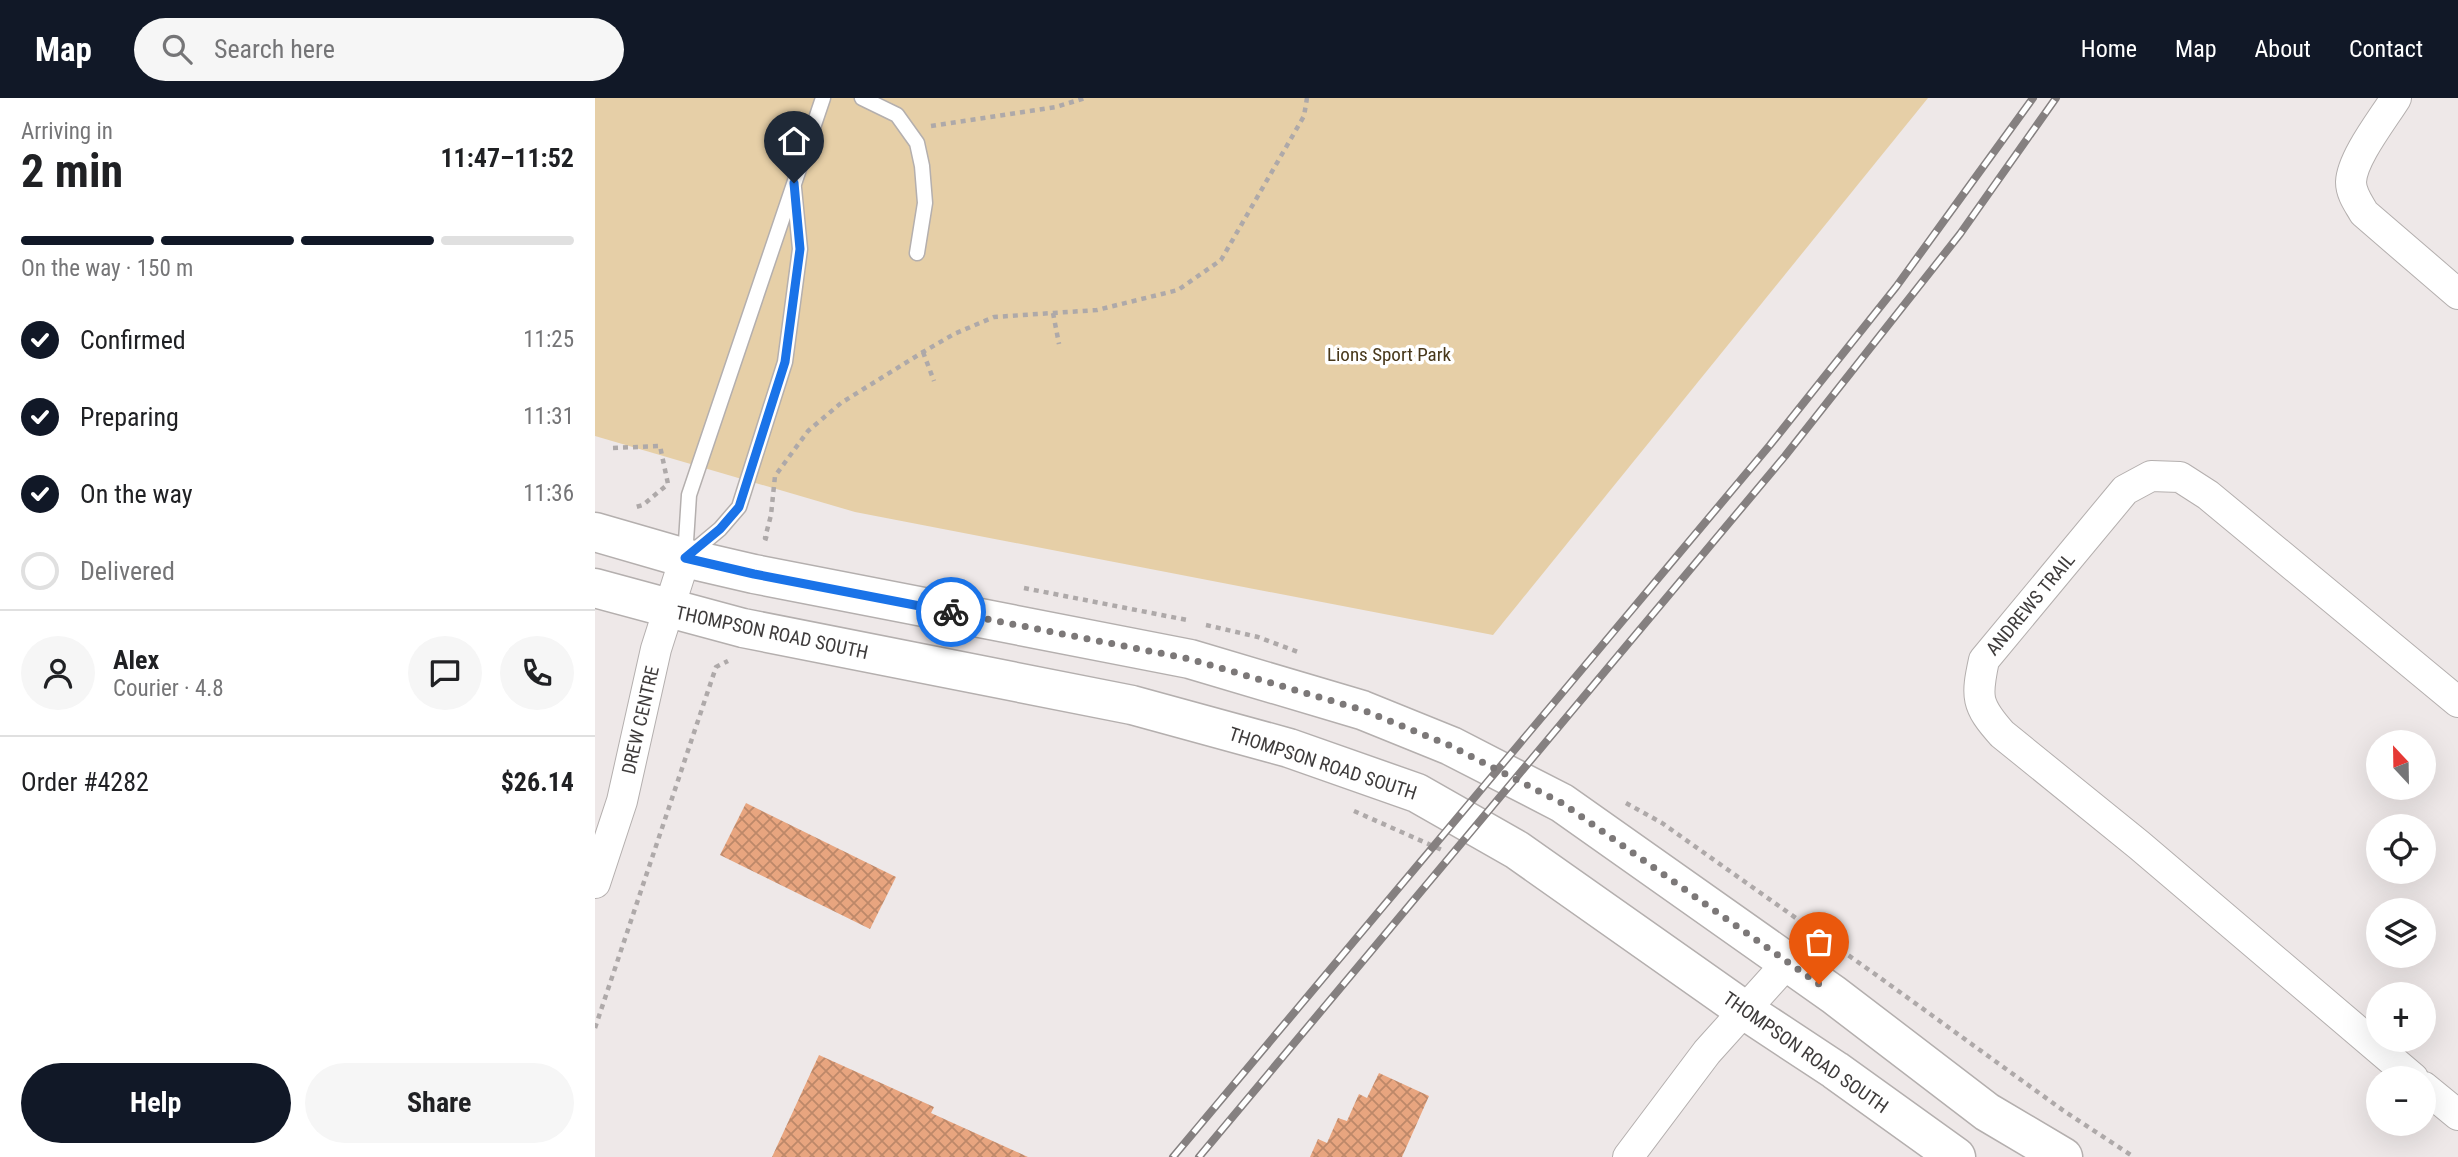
<!DOCTYPE html>
<html lang="en">
<head>
<meta charset="utf-8">
<style>
  :root { --surface:#fff; --page:#f6f6f6; --text:#202124; --muted:#757577; --line:#e0e0e0; --accent:#111827 }
  body { margin:0; font-family:"Roboto Condensed",sans-serif; background:var(--page); color:var(--text); height:100vh; display:flex; flex-direction:column; font-size:26px; white-space:nowrap }
  * { box-sizing:border-box; margin:0 }
  p { font-size:23px; color:var(--muted) }
  .icon { flex:none; width:38px; height:38px; fill:none; stroke:currentColor; stroke-width:2; stroke-linecap:round; stroke-linejoin:round }
  .map { position:relative; flex:1; overflow:hidden }
  .drawer { display:flex; flex-direction:column; background:var(--surface); width:595px }
  .drawer>* { flex:none }
  .needle { width:46px; rotate:338deg }
  .fabs { position:absolute; left:1771px; top:632px; display:grid; gap:14px }
  .fabs a { display:grid; place-items:center; width:70px; height:70px; border-radius:50%; background:var(--surface); box-shadow:0 7px 28px #0002; font-size:35px }
  .pin { position:absolute; display:grid; place-items:center; width:60px; height:60px; color:#fff; margin:-72px -30px; border-radius:50% 50% 50% 0; rotate:-45deg; box-shadow:0 0 7px #0007 }
  .pin .icon { rotate:45deg }
  .courier { position:absolute; display:grid; place-items:center; width:70px; height:70px; margin:-35px; border:5px solid #1a73e8; border-radius:50%; background:#fff; color:#222; box-shadow:0 2px 9px #0007 }
  .head em { font-style:normal; font-weight:700 }
  .head div { display:flex; flex-direction:column-reverse }
  .head { display:flex; align-items:center; justify-content:space-between; height:119px; padding:0 21px }
  h1 { font-size:46px; font-weight:700; line-height:52px }
  .bar { display:grid; grid-template-columns:repeat(4,1fr); gap:10px 7px; align-content:center; height:84px; padding:0 21px }
  .bar i { height:9px; border-radius:5px; background:var(--line) }
  .bar .on { background:var(--accent) }
  .bar p { grid-column:span 4 }
  .line { display:flex; align-items:center; gap:18px; padding:0 21px; border-top:2px solid var(--line) }
  .line div { flex:1 }
  .round { display:grid; place-items:center; flex:none; width:74px; height:74px; border-radius:37px; background:var(--page) }
  ol { padding:0 21px; list-style:none }
  li { display:flex; align-items:center; gap:21px; height:77px }
  li p { margin-inline-start:auto }
  li .icon { padding:7px; border-radius:50%; background:var(--accent); color:#fff; stroke-width:4 }
  li:last-child { color:var(--muted) }
  li i { width:38px; height:38px; border:4px solid var(--line); border-radius:50% }
  .button { display:flex; gap:14px; margin-top:auto; padding:14px 21px }
  .button a { flex:1; height:80px; border-radius:42px; background:var(--accent); color:#fff; font-size:28px; font-weight:700; line-height:80px; text-align:center }
  .button a+a { background:var(--page); color:var(--text) }
  header { display:flex; align-items:center; gap:42px; box-sizing:border-box; height:98px; padding:0 35px; background:var(--accent); color:#fff }
  header strong { font-size:33px }
  nav { display:flex; gap:38px; margin-inline-start:auto; font-size:24px }
  .search { width:490px; height:63px; background:var(--page); display:flex; align-items:center; gap:18px; box-sizing:border-box; padding:0 24px; border-radius:38px; color:var(--muted); font-size:26px }
  main { display:flex; flex:1; min-height:0 }
  .map>svg:first-child { display:block }
</style>
</head>
<body>
<header>
<strong>Map</strong>
<div class="search"><svg class="icon" aria-label="search" viewBox="0 0 24 24"><circle cx="10" cy="10" r="6"/><path d="M15 15l6 6"/></svg>Search here</div>
<nav><a>Home</a><a>Map</a><a>About</a><a>Contact</a></nav>
</header>
<main>
<section class="drawer">
<div class="head"><div><h1>2 min</h1><p>Arriving in</p></div><em>11:47–11:52</em></div>
<div class="bar"><i class="on"></i><i class="on"></i><i class="on"></i><i></i><p>On the way · 150 m</p></div>
<ol>
<li><svg class="icon" aria-label="check" viewBox="0 0 24 24"><path d="M5 12l5 5 9-10"/></svg>Confirmed<p>11:25</p></li>
<li><svg class="icon" aria-label="check" viewBox="0 0 24 24"><path d="M5 12l5 5 9-10"/></svg>Preparing<p>11:31</p></li>
<li><svg class="icon" aria-label="check" viewBox="0 0 24 24"><path d="M5 12l5 5 9-10"/></svg>On the way<p>11:36</p></li>
<li><i></i>Delivered</li>
</ol>
<div class="line" style="height:126px"><a class="round"><svg class="icon" aria-label="person" viewBox="0 0 24 24"><circle cx="12" cy="8" r="4"/><path d="M4 21q1-7 8-7t8 7"/></svg></a><div><b>Alex</b><p>Courier · 4.8</p></div><a class="round"><svg class="icon" aria-label="chat" viewBox="0 0 24 24"><path d="M4 5h16v11H9l-5 4z"/></svg></a><a class="round"><svg class="icon" aria-label="phone" viewBox="0 0 24 24"><path d="M5 4h4l2 5-3 2q2 4 5 5l2-3 5 2v4C11 20 4 13 5 4z"/></svg></a></div>
<div class="line" style="height:91px"><div>Order #4282</div><b>$26.14</b></div>
<div class="button"><a>Help</a><a>Share</a></div>
</section>
<div class="map">
<svg width="1863" height="1059" viewBox="0 0 1863 1059">
  <defs>
    <pattern id="building-cross-hatch" width="8" height="8" patternUnits="userSpaceOnUse" patternTransform="scale(1.75)"><rect width="8" height="8" fill="#e8a57f"/><path d="M0 0l8 8M0 8l8-8" fill="none" stroke="#bd8869"/></pattern>
  </defs>
  <rect width="100%" height="100%" fill="#eee8e8"/>
  <path fill="#e6cfa7" d="M0,0H1333L898,537L260,414L0,338Z"/>
  <g fill="url(#building-cross-hatch)">
    <path d="M151,705L301,779L275,831L125,757Z"/>
    <path d="M224,957L339,1009L336,1015L433,1059H177Z"/>
    <path d="M784,975L834,998L807,1059H715L723,1041L732,1045L743,1020L752,1023L764,996L772,1000Z"/>
  </g>
  <g fill="none" stroke-linecap="round" stroke-linejoin="round">
    <g stroke="#b4afae" stroke-width="17">
      <g id="service">
        <path d="M267,0L302,17L322,45L327,68L330,105L322,155"/>
        <path d="M95,456L125,431L144,409L190,264L205,151L199,90"/>
        <path d="M90,459L94,397L228,0"/>
      </g>
    </g>
    <g stroke="#b4afae" stroke-width="32">
      <g id="minor">
        <path d="M1801,0C1788,21 1757,60 1756,84C1756,96 1764,106 1769,115L1863,196"/>
        <path d="M0,785L27,703L61,551L90,460"/>
        <path d="M1818,980L1544,747L1407,636C1381,607 1381,599 1389,562L1530,392L1556,378L1585,379L1613,397L1863,604"/>
        <path d="M1829,989L1863,1017"/>
        <path d="M1033,1059L1112,954L1193,864"/>
      </g>
    </g>
    <g stroke="#b4afae" stroke-width="41">
      <g id="secondary">
        <path d="M0,434L90,460L159,476L595,561L767,612L856,648L967,705L1239,897L1392,1014L1468,1059"/>
        <path d="M0,490L148,530L537,607L694,650L822,695L922,752L1149,912L1240,972L1361,1059"/>
      </g>
    </g>
    <g stroke="#aea9a9" stroke-width="4.5" stroke-dasharray="5 5" stroke-linecap="butt">
      <path d="M336,28L461,9L490,0"/>
      <path d="M458,215L464,246"/>
      <path d="M328,254L339,283"/>
      <path d="M18,350L65,348L73,386L48,407L41,409"/>
      <path d="M173,441L170,440L176,417L180,378L213,333L246,305L328,254L359,236L399,219L502,212L583,192L626,162L709,18L712,0"/>
      <path d="M429,490L592,522"/>
      <path d="M611,527L663,539L706,555"/>
      <path d="M1031,705L1067,725L1284,879L1469,1013L1539,1059"/>
      <path d="M759,713L847,752"/>
      <path d="M0,930L121,569L133,563"/>
    </g>
    <use href="#service" stroke="#fff" stroke-width="14"/>
    <use href="#minor" stroke="#fff" stroke-width="30"/>
    <use href="#secondary" stroke="#fff" stroke-width="38"/>
    <g stroke="#858080" stroke-width="8">
      <g id="rail">
        <path d="M578,1059L1175,347L1301,189L1438,0"/>
        <path d="M604,1059L1190,358L1365,136L1461,0"/>
      </g>
    </g>
    <use href="#rail" stroke="#fff" stroke-width="5" stroke-dasharray="16" stroke-linecap="butt"/>
  </g>
  <g fill="none" stroke-linecap="round" stroke-linejoin="round">
    <path stroke="#7c7878" stroke-width="7" stroke-dasharray="0 12.6" d="M356,514L595,561L768,612L856,648L967,705L1224,886"/>
    <path stroke="#1a73e8" stroke-width="9" d="M199,85L205,151L190,264L144,409L125,431L90,460L159,476L356,514"/>
  </g>
  <g text-anchor="middle" stroke-width="7" stroke-linejoin="round" paint-order="stroke">
    <g font-size="19" fill="#473719" stroke="#fff">
      <text x="794" y="263">Lions Sport Park</text>
    </g>
    <g font-size="19" fill="#3e3b3b" stroke="#fff">
      <text transform="translate(1435 506) rotate(-50)" y="7">ANDREWS TRAIL</text>
      <text transform="translate(177 534) rotate(12)" y="7">THOMPSON ROAD SOUTH</text>
      <text transform="translate(45 622) rotate(-77)" y="7">DREW CENTRE</text>
      <text transform="translate(728 665) rotate(18)" y="7">THOMPSON ROAD SOUTH</text>
      <text transform="translate(1211 954) rotate(35)" y="7">THOMPSON ROAD SOUTH</text>
    </g>
  </g>
</svg>
<div class="fabs">
<a><svg class="needle" viewBox="-14 -14 28 28"><path d="M0-13l5 13h-10z" fill="#e53935"/><path d="M0 13l5-13h-10z" fill="#757577"/></svg></a>
<a><svg class="icon" aria-label="locate" viewBox="0 0 24 24"><circle cx="12" cy="12" r="6"/><path d="M12 2v4M12 18v4M2 12h4M18 12h4"/></svg></a>
<a><svg class="icon" aria-label="layers" viewBox="0 0 24 24"><path d="M12 4l9 5-9 5-9-5zM3 14l9 5 9-5"/></svg></a>
<a>+</a>
<a>−</a>
</div>
<div class="pin" style="left:1224px;top:886px;background:#ea580c"><svg class="icon" aria-label="bag" viewBox="0 0 24 24"><path d="M5 8h14l-1 12H6zM9 8a3 3 0 0 1 6 0"/></svg></div>
<div class="pin" style="left:199px;top:85px;background:#1f2937"><svg class="icon" aria-label="home" viewBox="0 0 24 24"><path d="M3 11l9-7 9 7M6 9v11h12V9"/></svg></div>
<div class="courier" style="left:356px;top:514px"><svg class="icon" aria-label="bike" viewBox="0 0 24 24"><circle cx="6" cy="16" r="4"/><circle cx="18" cy="16" r="4"/><path d="M6 16l4-8h5l3 8M10 8l3 8H6M13 5h3"/></svg></div>
</div>
</main>
</body>
</html>
